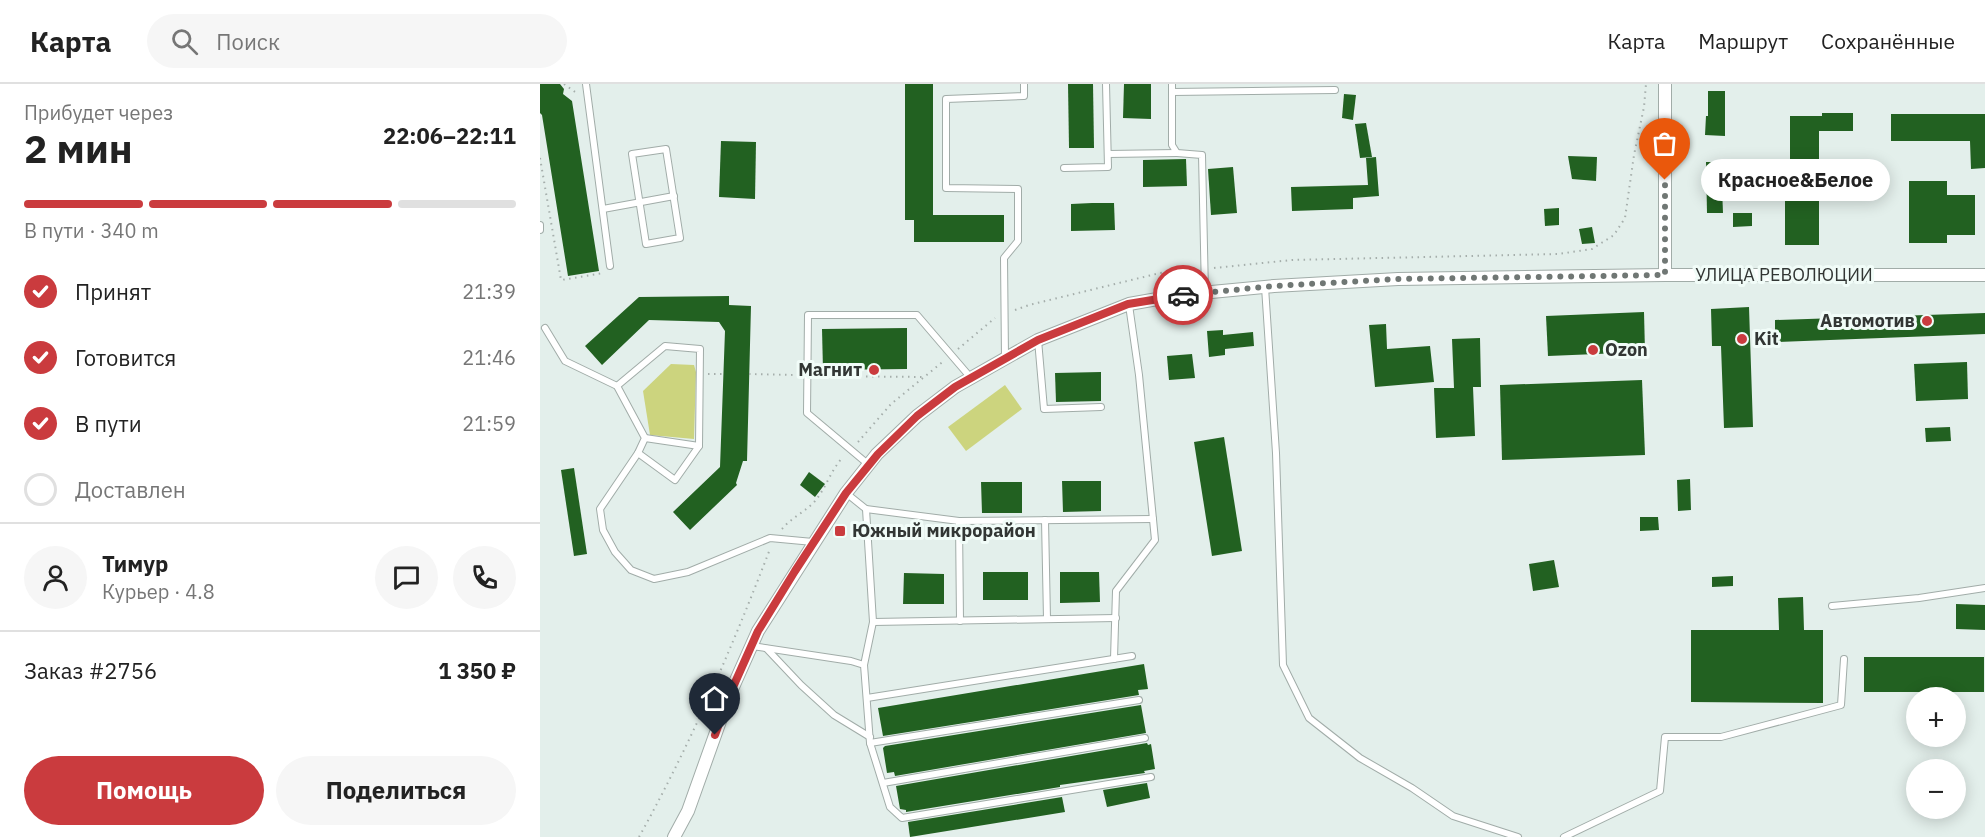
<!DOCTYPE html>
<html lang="ru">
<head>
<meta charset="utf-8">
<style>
  :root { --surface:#fff; --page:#f6f6f6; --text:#222; --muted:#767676; --line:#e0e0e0; --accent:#ca3b3e }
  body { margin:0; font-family:"IBM Plex Sans",sans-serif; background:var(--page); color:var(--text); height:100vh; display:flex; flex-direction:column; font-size:22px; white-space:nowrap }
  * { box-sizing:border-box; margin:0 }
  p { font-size:20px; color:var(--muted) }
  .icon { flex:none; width:33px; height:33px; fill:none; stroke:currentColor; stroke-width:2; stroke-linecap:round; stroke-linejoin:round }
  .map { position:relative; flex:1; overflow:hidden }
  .drawer { display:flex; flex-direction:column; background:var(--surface); width:540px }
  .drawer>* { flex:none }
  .fabs { position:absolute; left:1366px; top:603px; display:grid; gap:12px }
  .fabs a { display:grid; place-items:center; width:60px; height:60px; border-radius:50%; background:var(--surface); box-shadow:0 3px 15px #0003; font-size:30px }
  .pin { position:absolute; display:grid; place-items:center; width:51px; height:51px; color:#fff; margin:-62px -26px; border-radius:50% 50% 50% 0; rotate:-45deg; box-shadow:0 0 6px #0007 }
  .pin .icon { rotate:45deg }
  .courier { position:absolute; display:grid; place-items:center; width:60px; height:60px; margin:-30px; border:4px solid #ca3b3e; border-radius:50%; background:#fff; color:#222; box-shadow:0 2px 8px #0007 }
  .bubble { position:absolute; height:42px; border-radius:21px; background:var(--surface); box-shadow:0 3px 15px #0003; font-size:20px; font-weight:800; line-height:42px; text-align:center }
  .headline em { font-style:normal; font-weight:800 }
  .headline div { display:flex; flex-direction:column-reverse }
  .headline { display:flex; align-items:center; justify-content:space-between; height:102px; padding:0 24px }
  h1 { font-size:39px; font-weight:800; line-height:45px }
  .bar { display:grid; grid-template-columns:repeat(4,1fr); gap:9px 6px; align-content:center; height:72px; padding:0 24px }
  .bar i { height:8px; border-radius:4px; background:var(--line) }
  .bar .on { background:var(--accent) }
  .bar p { grid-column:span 4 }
  .line { display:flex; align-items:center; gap:15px; padding:0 24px; border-top:2px solid var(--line) }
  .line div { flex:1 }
  .round { display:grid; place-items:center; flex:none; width:63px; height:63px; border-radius:32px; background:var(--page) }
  ol { padding:0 24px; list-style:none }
  li { display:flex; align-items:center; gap:18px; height:66px }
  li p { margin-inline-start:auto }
  li .icon { padding:6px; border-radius:50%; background:var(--accent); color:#fff; stroke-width:4 }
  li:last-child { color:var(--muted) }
  li i { width:33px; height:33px; border:3px solid var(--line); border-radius:50% }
  .action { display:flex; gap:12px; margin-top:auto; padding:12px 24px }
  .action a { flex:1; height:69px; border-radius:36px; background:var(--accent); color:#fff; font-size:24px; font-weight:800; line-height:69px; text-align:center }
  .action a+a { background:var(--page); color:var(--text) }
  header { display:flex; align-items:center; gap:36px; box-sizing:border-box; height:84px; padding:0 30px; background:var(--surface); border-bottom:2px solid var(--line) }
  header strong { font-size:28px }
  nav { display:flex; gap:33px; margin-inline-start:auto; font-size:21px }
  .search { width:420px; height:54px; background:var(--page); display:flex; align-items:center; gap:15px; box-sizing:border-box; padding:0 21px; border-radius:33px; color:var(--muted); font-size:22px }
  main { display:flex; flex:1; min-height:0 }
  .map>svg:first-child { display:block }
</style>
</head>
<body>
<header>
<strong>Карта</strong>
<div class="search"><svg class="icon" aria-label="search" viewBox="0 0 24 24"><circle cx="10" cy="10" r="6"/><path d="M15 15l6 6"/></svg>Поиск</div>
<nav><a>Карта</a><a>Маршрут</a><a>Сохранённые</a></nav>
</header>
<main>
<section class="drawer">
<div class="headline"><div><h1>2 мин</h1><p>Прибудет через</p></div><em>22:06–22:11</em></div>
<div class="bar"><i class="on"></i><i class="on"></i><i class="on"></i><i></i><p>В пути · 340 m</p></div>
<ol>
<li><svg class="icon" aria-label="check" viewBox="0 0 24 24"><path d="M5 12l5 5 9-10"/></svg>Принят<p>21:39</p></li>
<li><svg class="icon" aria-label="check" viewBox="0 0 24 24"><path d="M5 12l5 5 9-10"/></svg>Готовится<p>21:46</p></li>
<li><svg class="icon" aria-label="check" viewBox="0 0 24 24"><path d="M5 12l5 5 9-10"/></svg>В пути<p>21:59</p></li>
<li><i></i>Доставлен</li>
</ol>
<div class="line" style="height:108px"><a class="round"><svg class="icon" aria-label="person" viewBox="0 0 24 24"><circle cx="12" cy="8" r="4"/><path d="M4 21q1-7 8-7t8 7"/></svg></a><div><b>Тимур</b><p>Курьер · 4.8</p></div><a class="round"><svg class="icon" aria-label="chat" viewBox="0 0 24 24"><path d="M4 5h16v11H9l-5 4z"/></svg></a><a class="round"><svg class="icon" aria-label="phone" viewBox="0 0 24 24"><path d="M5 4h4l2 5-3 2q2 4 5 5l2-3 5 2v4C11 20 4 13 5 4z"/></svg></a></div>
<div class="line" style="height:78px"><div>Заказ #2756</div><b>1 350 ₽</b></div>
<div class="action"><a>Помощь</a><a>Поделиться</a></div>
</section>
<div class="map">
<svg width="1445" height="753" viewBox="0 0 1445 753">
  <rect width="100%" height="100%" fill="#e3efeb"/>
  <g fill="#ccd47e">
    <path d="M131,280L154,281L156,288L154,355L110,351L103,307Z"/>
    <path d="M465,301L482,325L426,367L408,343Z"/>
  </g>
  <g fill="#226121">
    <path d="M0,0H20L24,5L23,10L32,17L59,187L28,192L2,31L0,29Z"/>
    <path d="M365,0H393V131H464V158H374V136H365Z"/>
    <path d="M528,0H553L554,64H529Z"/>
    <path d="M584,0H611V35L583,34Z"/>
    <path d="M1168,7H1185V52L1165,51L1166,32H1168Z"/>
    <path d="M804,10L816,11L813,36L802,34Z"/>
    <path d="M1282,29H1313V47H1279V161H1245V115H1253L1252,85H1250V32H1282Z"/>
    <path d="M1351,30H1445V84L1431,85L1430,57H1351Z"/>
    <path d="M826,39L832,73L820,74L815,40Z"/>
    <path d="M181,57L216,58L215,115L179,113Z"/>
    <path d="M1028,72L1057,73L1056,97L1032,95Z"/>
    <path d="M836,73L839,112L813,114V125L752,127L751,103L828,101L826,74Z"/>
    <path d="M646,75L647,102L603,103V76Z"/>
    <path d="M1166,78H1181L1183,129H1167Z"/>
    <path d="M693,83L697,129L671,131L668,85Z"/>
    <path d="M1369,97H1407V111H1435V151H1407V159H1369Z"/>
    <path d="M552,119H574L575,146L531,147V120Z"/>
    <path d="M1019,124V141L1005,142L1004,125Z"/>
    <path d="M1193,129H1212V142L1193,143Z"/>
    <path d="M1052,143L1055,159L1042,160L1039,145Z"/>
    <path d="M189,212V221L211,222L207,377H203L196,399L197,401L150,446L133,428L180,383L185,247L179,238L109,236L62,281L45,262L99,213Z"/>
    <path d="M1209,223L1213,343L1184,344L1181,262H1172L1171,225Z"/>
    <path d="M1104,228L1105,268L1008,272L1006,232Z"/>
    <path d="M1445,229V250L1235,258V236Z"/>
    <path d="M846,240L847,265L890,262L894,298L835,303L829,241Z"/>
    <path d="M367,244V285L283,286L282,245Z"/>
    <path d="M683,246V251L713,248L714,262L685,265V271L669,273L667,247Z"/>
    <path d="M940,254L941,303H933L935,352L896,354L894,304H914L912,255Z"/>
    <path d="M652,270L655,294L629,296L627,272Z"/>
    <path d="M1427,278L1428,315L1376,317L1374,280Z"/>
    <path d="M561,288V317L516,318L515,289Z"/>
    <path d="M1102,296L1105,371L962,376L960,301Z"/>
    <path d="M1410,343L1411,357L1386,358L1385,344Z"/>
    <path d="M684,353L702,467L672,472L654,358Z"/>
    <path d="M34,384L47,470L34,472L21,386Z"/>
    <path d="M269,388L285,400L275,413L260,401Z"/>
    <path d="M1150,395L1151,426L1138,427L1137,396Z"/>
    <path d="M522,397H561V427L523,428Z"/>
    <path d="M441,398H482V429H442Z"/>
    <path d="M1100,433H1118L1119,446L1100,447Z"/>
    <path d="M1014,476L1019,503L993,507L989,480Z"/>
    <rect x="443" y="488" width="45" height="28"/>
    <path d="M520,488H559L560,518L520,519Z"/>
    <path d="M364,489L404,490V520H363Z"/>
    <path d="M1193,492V502L1172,503V493Z"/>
    <path d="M1263,513L1264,546H1283V619L1151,618V546H1239L1238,514Z"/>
    <path d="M1416,520L1445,521V546L1416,545Z"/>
    <rect x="1324" y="573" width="120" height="35"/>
    <path d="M604,580L608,605L598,606L599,611L343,652L338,624Z"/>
    <path d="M601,621L606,649L355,692L354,688L347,689L343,664L345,662Z"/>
    <path d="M607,659L608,661L611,660L615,685L604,687L605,689L520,701V703L366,728V726L360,725L356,702Z"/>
    <path d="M607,699L610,714L567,723L563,706Z"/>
    <path d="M522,713L525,728L370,753L368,738Z"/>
  </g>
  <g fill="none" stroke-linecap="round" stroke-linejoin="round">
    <g stroke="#a1aca8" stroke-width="8">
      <g id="service">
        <path d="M46,0L70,182"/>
        <path d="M632,0V61L637,69L662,71L665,209"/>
        <path d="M632,8L795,6"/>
        <path d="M126,65L140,154L106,160L92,70Z"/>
        <path d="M568,70L637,69"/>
        <path d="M524,84L568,83L566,0"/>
        <path d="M63,125L134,112"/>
        <path d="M0,141V146"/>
        <path d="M725,203L736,369L743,581L769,634L820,674L872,704L913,732L978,753"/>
        <path d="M5,244L25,277L77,302L105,354L98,369L60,425L63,446L75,468L91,486L114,495L148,488L230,454L273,458"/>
        <path d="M498,256L504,325L561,323"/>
        <path d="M465,274L464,174L478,157V105L406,104V15L484,12V0"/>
        <path d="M77,302L125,262L160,265L159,362L135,396L98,369"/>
        <path d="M105,354L159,362"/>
        <path d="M329,381L267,329L268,231H377L431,294"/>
        <path d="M306,409L326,425L333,538L324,581"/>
        <path d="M326,425L419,437L613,435"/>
        <path d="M505,436L507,535"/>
        <path d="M419,437L420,537"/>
        <path d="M1292,522L1379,514L1445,504"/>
        <path d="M333,538L576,534"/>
        <path d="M212,562L311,577L324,581L330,659L350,723L362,734L611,693"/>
        <path d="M227,565L261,601L294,631L330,653"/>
        <path d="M574,575L576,507L615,456L599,291L589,221"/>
        <path d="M327,614L592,572"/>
        <path d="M330,659L599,616"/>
        <path d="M343,699L605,654"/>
        <path d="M1024,753L1120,707L1125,653H1181L1301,621L1304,575"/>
      </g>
    </g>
    <g stroke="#a1aca8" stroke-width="14">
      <g id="minor">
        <path d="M1125,0V191"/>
        <path d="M134,753L148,727L189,612L218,547L306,409L337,370L377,332L415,303L498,256L589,220L640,211L734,202L858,195L1125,191H1445"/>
      </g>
    </g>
    <g stroke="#a5aeab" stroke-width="2" stroke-dasharray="1.5 4.5" stroke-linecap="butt">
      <path d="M24,0L38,10"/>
      <path d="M0,74L21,196L63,189"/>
      <path d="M674,184L752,176L1018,170L1052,165L1074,151L1085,134L1094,71L1104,23L1106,0"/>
      <path d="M475,226L489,221L620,189L656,185"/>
      <path d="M418,265L455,234"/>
      <path d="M168,290H183"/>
      <path d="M209,290L257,291"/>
      <path d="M278,292L383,293"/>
      <path d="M318,358L351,320L405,276"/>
      <path d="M242,445C251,434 265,428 275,417C286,404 291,386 303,373"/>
      <path d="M99,753C150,661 192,564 230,465"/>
    </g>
    <use href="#service" stroke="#fff" stroke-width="6"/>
    <use href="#minor" stroke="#fff" stroke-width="12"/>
  </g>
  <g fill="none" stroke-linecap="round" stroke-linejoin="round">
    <path stroke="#707774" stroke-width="6" stroke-dasharray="0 10.8" d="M643,211L734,202L858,195L1125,191V96"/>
    <path stroke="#ca3b3e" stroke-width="8" d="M175,651L189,612L218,547L255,487L306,409L338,370L377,332L415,303L498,256L588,220L643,211"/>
  </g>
  <g fill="#ca3b3e" stroke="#f1fcf8" stroke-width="2">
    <circle cx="1387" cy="237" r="6"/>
    <circle cx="1202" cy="255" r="6"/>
    <circle cx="1053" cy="266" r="6"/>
    <circle cx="334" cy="286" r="6"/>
    <rect x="294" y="441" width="12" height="12" rx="3"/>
  </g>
  <g text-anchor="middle" stroke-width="6" stroke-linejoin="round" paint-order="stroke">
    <g font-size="18" fill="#323634" stroke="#f1fcf8">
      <text x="1244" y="197">УЛИЦА РЕВОЛЮЦИИ</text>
    </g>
    <g font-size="18" font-weight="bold" fill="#323634" stroke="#f1fcf8" text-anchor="start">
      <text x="1375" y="243" text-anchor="end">Автомотив</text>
      <text x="1214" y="261">Kit</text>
      <text x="1065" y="272">Ozon</text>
      <text x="322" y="292" text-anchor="end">Магнит</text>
      <text x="312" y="453">Южный микрорайон</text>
    </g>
  </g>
</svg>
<div class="fabs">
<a>+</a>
<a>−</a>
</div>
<div class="pin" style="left:1125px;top:96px;background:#ea580c"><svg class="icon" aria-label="bag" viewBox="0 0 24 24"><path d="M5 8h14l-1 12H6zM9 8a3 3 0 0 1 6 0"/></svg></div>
<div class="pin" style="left:175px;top:651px;background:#1f2937"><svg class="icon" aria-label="home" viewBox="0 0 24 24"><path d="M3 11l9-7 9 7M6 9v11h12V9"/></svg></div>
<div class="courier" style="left:643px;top:211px"><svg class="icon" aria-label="car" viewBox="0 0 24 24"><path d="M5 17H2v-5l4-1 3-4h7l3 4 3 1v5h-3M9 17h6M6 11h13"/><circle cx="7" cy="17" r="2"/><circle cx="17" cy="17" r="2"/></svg></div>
<div class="bubble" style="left:1161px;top:75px;width:189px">Красное&amp;Белое</div>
</div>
</main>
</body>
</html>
